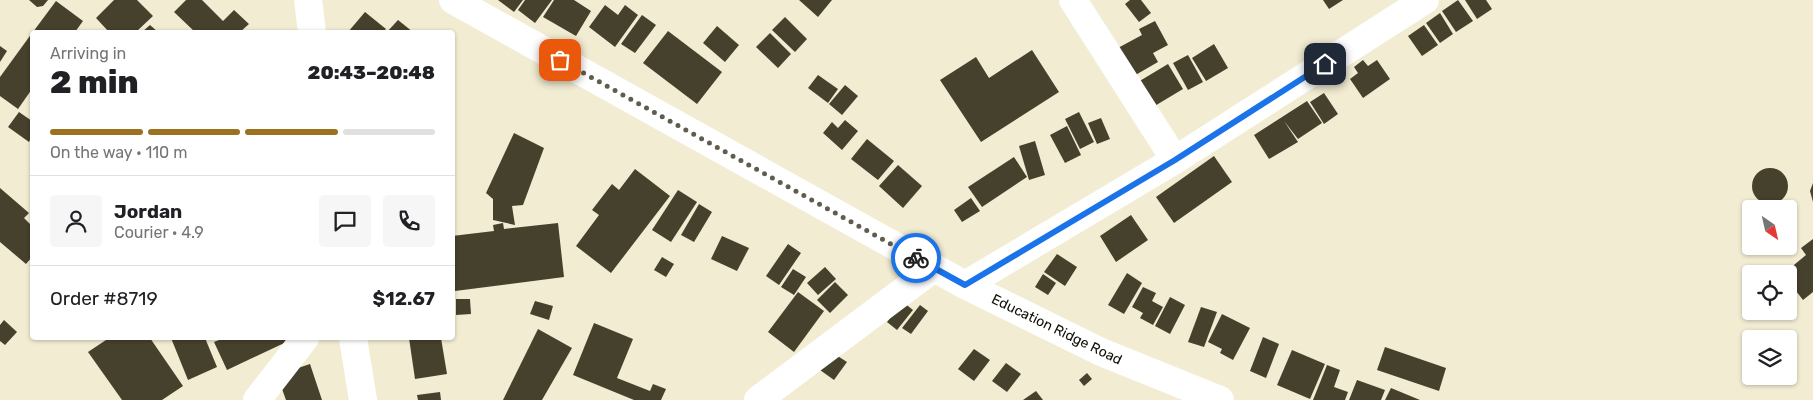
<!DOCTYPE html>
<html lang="en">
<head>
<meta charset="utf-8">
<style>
  :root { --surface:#fff; --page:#f6f6f6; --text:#202124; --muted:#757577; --line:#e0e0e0; --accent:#9c7120 }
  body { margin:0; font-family:Rubik,sans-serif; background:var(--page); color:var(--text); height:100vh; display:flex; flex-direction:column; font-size:19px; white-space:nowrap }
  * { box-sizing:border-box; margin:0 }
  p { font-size:16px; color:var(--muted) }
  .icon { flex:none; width:28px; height:28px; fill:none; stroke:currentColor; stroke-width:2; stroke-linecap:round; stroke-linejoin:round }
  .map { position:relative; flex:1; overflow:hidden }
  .details { position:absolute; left:30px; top:30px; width:425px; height:310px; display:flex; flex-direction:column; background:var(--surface); border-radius:5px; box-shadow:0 1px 4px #0004 }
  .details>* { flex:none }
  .needle { width:32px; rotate:146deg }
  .fabs { position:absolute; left:1742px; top:200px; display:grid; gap:10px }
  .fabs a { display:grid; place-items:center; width:55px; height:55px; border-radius:5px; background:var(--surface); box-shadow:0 1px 4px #0004; font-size:25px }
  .pin { position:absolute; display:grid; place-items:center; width:42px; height:42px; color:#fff; margin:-21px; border-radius:10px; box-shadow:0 2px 8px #0006 }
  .courier { position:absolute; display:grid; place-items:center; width:50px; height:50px; margin:-25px; border:4px solid #1a73e8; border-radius:50%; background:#fff; color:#222; box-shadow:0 1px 6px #0007 }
  .overview em { font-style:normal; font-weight:800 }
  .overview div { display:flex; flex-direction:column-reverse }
  .overview { display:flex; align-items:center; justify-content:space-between; height:85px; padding:0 20px }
  h1 { font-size:32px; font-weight:800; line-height:38px }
  .bar { display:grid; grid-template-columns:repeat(4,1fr); gap:8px 5px; align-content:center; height:60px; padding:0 20px }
  .bar i { height:6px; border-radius:4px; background:var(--line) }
  .bar .current { background:var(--accent) }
  .bar p { grid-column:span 4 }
  .line { display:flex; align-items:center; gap:12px; padding:0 20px; border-top:1px solid var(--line) }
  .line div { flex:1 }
  .round { display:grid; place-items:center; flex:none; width:52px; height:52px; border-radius:5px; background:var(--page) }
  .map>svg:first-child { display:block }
</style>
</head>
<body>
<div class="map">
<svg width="1813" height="400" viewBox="0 0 1813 400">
  <rect width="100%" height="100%" fill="#f2ecd3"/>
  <g fill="#46412c">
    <path d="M29,0H48L43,6L37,7Z"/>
    <path d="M114,0H137L153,16L136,32H109L96,18Z"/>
    <path d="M186,0H202L223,21L234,10L249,24L240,32H195L174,12Z"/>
    <path d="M498,0H523L514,12Z"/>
    <path d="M525,0H552L535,23L518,10Z"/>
    <path d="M554,0H574L591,11L576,36L543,17Z"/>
    <path d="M799,0H832L818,17Z"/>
    <path d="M1130,0H1141L1151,13L1139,22L1125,4Z"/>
    <path d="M1323,0H1343L1329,9Z"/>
    <path d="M1458,0L1473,21L1456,32L1442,11Z"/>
    <path d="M1465,0H1486L1492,9L1477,19Z"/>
    <path d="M56,1L83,21L75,32H33Z"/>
    <path d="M605,5L618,15L625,5L638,15L615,47L589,27Z"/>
    <path d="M365,12L386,29L383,32H348Z"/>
    <path d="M1440,13L1453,34L1440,43L1426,23Z"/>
    <path d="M642,15L656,25L635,53L621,44Z"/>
    <path d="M785,17L807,39L795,52L772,30Z"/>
    <path d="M398,20L413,32H387Z"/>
    <path d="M1155,21L1168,45L1153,53L1158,62L1132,77L1116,49L1142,35L1139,29Z"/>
    <path d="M150,25L158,32H142Z"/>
    <path d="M1424,25L1438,45L1422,56L1408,36Z"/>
    <path d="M717,26L739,45L725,62L703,43Z"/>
    <path d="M668,31L722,72L697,104L643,63Z"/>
    <path d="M32,33V89L18,109L0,96V77Z"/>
    <path d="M770,33L791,54L778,68L756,47Z"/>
    <path d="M1214,44L1228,68L1206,81L1192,58Z"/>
    <path d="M0,46L7,51L0,62Z"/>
    <path d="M1032,50L1059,92L981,142L940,80L976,57L989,78Z"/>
    <path d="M1188,55L1203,82L1188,90L1173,63Z"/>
    <path d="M1363,60L1368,66L1377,60L1390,79L1363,98L1350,79L1358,73L1354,67Z"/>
    <path d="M1168,64L1183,89L1148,110L1133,85Z"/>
    <path d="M818,75L838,89L828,103L808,88Z"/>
    <path d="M845,85L858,96L842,115L829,104Z"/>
    <path d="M1324,93L1338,114L1324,124L1310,102Z"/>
    <path d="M1307,101L1322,123L1298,139L1284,121L1298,142L1269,159L1254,135Z"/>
    <path d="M19,112L32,121V136L29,142L8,127Z"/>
    <path d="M1079,112L1094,142L1080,149L1065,119Z"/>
    <path d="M1101,118L1110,139L1097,144L1088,123Z"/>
    <path d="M845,120L858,131L842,150L823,133L832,122L838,128Z"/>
    <path d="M1067,126L1081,155L1065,163L1050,135Z"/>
    <path d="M514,133L544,148L523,205L512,206L515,225L493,220V199L486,193Z"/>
    <path d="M867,139L894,161L878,180L851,159Z"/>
    <path d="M1035,141L1045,175L1029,180L1019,146Z"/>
    <path d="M1214,156L1232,182L1174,223L1156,197Z"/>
    <path d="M1014,157L1027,177L982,207L968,187Z"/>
    <path d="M898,165L922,186L903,208L879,186Z"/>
    <circle cx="1770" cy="186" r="18"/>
    <path d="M635,169L670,196L611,273L576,246L599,215L592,210L612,184L619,190Z"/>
    <path d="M1813,183V202L1810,191Z"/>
    <path d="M0,188L29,213L24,218L32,226V257L26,264L0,242Z"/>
    <path d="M678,190L697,202L671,242L652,230Z"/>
    <path d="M971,198L980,211L962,222L954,210Z"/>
    <path d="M699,204L712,212L694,242L681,235Z"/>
    <path d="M1131,215L1148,240L1116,262L1100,236Z"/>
    <path d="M503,223L504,229L558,223L564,277L455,291L452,236L494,231L493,225Z"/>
    <path d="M1751,234V246H1776L1775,249L1769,254L1761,255L1754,252L1750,246Z"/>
    <path d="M722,236L749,248L737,271L711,259Z"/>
    <path d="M1813,239V292L1803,300L1789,282V274H1783L1806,255L1801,248Z"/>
    <path d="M788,244L801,253L779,285L766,276Z"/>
    <path d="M1057,254L1077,267L1065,286L1044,272Z"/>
    <path d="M662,257L674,264L666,277L654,270Z"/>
    <path d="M825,267L836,279L818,295L807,283Z"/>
    <path d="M793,269L806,277L794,295L781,287Z"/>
    <path d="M1127,273L1142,283L1124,314L1108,305Z"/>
    <path d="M1043,274L1056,283L1048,295L1035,287Z"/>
    <path d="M835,282L848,295L830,313L817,300Z"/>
    <path d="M1143,287L1156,293L1152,301L1163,307L1153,325L1140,318L1143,313L1132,307Z"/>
    <path d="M798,292L824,311L794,352L768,332Z"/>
    <path d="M1170,297L1185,305L1170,334L1155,326Z"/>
    <path d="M456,299H470L471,314L456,315Z"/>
    <path d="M535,301L553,306L549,320L530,314Z"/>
    <path d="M903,302L913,310L897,330L887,322Z"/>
    <path d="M920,305L928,311L911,334L902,328Z"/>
    <path d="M1201,307L1217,312L1204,347L1188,342Z"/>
    <path d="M1222,314L1250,328L1233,360L1220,353L1222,349L1208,342Z"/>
    <path d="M4,320L17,332L5,345L0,341V325Z"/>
    <path d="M594,323L633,339L617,378L650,391L653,384L666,389L661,400H634L573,375Z"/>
    <path d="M538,329L572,348L542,400H503Z"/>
    <path d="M1263,337L1279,344L1266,378L1250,371Z"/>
    <path d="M109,338H150L183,386L162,400H122L88,352Z"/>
    <path d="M171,338H205L217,367L188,380Z"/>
    <path d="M224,338H295L227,370L214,342Z"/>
    <path d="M409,338H441L447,374L415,379Z"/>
    <path d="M1385,347L1446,368L1439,391L1377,370Z"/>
    <path d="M974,349L990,360L974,381L958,369Z"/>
    <path d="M1292,350L1325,364L1310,399L1277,385Z"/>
    <path d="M833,353L847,362L834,380L820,370Z"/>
    <path d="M1006,363L1021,374L1007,392L992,381Z"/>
    <path d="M310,364L322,400H286L277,375Z"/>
    <path d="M1327,365L1340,370L1334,387L1348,392L1345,400H1313Z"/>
    <path d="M1087,373L1092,379L1084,386L1079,380Z"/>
    <path d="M1357,380L1385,390L1381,400H1349Z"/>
    <path d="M1391,388L1420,400H1385Z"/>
    <path d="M1036,391L1043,400H1023Z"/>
    <path d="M440,392L441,400H418L417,395Z"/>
  </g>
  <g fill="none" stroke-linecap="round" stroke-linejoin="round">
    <g stroke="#fff" stroke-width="28">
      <path d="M308,0L312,32"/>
      <path d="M1073,0L1175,160"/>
      <path d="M965,285L1175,160L1425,0"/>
      <path d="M353,338L363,400"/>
      <path d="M257,400L305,338"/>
      <path d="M758,400L934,268"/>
    </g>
    <path stroke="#fff" stroke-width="28" d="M453,0L965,285L1101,352L1220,400"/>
  </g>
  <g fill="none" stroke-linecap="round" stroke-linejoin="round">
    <path stroke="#605c4e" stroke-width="5" stroke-dasharray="0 9" d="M560,60L916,258"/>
    <path stroke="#1a73e8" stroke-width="6" d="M916,258L965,285L1175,160L1325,64"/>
  </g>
  <g text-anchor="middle" stroke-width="5" stroke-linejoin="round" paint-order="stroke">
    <g font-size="14" fill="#110f06" stroke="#fff">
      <text transform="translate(1057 329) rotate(26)" y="5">Education Ridge Road</text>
    </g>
  </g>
</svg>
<div class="fabs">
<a><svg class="needle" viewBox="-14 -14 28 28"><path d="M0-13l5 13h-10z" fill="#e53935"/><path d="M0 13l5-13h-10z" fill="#757577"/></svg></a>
<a><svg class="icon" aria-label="locate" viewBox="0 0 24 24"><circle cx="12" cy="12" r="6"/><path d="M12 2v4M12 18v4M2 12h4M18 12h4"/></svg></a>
<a><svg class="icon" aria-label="layers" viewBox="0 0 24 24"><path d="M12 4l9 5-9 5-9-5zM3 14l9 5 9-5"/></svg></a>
</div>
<div class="pin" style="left:560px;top:60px;background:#ea580c"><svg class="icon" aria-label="bag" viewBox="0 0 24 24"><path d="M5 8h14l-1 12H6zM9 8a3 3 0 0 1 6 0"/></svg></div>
<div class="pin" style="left:1325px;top:64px;background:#1f2937"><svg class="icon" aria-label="home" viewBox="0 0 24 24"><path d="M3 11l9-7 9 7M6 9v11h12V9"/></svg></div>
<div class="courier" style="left:916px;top:258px"><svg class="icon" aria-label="bike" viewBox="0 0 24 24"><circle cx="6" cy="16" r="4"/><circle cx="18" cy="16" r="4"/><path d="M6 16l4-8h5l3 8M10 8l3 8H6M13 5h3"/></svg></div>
<section class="details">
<div class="overview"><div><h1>2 min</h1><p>Arriving in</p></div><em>20:43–20:48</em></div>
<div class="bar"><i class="current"></i><i class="current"></i><i class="current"></i><i></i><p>On the way · 110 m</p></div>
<div class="line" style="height:90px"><a class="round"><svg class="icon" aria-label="person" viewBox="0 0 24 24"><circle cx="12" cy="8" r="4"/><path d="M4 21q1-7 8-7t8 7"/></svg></a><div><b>Jordan</b><p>Courier · 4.9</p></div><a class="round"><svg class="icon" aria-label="chat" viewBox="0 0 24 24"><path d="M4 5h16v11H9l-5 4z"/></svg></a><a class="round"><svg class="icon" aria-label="phone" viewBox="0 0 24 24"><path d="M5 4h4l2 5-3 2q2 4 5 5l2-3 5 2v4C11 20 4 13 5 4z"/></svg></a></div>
<div class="line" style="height:65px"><div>Order #8719</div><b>$12.67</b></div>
</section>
</div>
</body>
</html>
